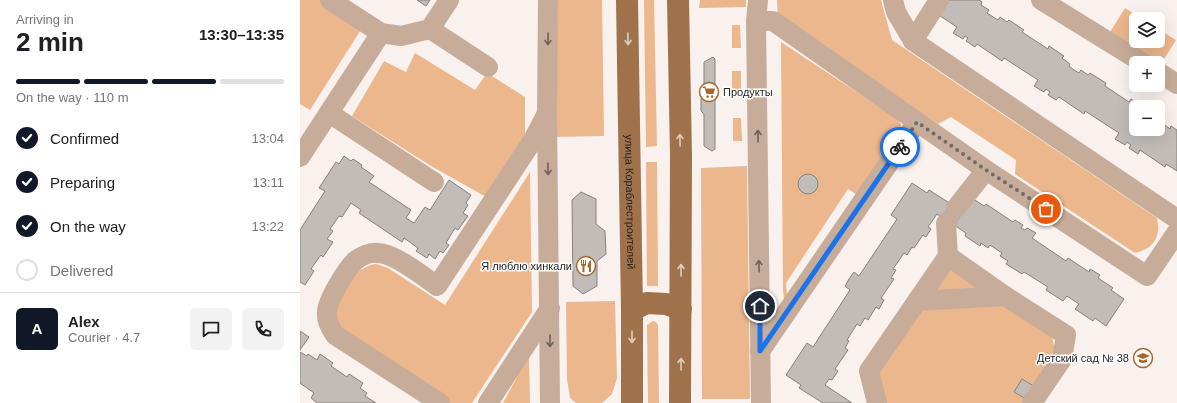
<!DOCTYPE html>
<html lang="en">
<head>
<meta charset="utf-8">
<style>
  :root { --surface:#fff; --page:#f2f2f2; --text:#202124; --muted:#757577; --line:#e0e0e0; --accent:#111827 }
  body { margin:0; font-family:Helvetica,sans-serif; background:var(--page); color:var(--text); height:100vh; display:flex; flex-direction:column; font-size:15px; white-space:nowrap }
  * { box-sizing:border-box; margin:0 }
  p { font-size:13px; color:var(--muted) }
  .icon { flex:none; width:22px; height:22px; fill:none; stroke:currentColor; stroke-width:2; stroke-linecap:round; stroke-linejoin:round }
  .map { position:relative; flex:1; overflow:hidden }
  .side { display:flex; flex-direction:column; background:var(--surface); width:300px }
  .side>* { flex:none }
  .tools { position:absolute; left:829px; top:12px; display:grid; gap:8px }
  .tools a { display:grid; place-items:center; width:36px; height:36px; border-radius:6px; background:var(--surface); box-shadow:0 4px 16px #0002; font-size:20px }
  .pin { position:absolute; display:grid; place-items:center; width:34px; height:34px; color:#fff; margin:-17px; border:2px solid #fff; border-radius:50%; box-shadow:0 1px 4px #0007 }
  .courier { position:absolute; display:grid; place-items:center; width:40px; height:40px; margin:-20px; border:3px solid #1a73e8; border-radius:50%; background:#fff; color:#222; box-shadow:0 1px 5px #0007 }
  .headline em { font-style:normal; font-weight:600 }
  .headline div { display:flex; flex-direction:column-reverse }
  .headline { display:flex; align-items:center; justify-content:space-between; height:68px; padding:0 16px }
  h1 { font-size:26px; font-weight:600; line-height:30px }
  .bar { display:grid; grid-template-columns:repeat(4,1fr); gap:6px 4px; align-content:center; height:48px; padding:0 16px }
  .bar i { height:5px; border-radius:3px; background:var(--line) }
  .bar .active { background:var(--accent) }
  .bar p { grid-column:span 4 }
  .line { display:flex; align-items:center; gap:10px; padding:0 16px; border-top:1px solid var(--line) }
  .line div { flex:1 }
  .round { display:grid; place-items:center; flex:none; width:42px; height:42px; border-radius:6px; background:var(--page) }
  ol { padding:0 16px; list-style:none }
  li { display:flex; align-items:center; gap:12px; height:44px }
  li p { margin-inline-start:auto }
  li .icon { padding:4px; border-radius:50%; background:var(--accent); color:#fff; stroke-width:4 }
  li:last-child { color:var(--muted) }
  li i { width:22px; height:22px; border:2px solid var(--line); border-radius:50% }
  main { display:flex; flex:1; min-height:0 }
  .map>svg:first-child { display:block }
</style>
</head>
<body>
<main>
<section class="side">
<div class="headline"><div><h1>2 min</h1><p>Arriving in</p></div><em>13:30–13:35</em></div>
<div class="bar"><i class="active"></i><i class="active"></i><i class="active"></i><i></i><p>On the way · 110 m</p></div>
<ol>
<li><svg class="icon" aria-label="check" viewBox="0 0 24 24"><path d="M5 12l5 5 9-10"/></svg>Confirmed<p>13:04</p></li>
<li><svg class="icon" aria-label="check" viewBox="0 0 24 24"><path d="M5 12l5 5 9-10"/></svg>Preparing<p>13:11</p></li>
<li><svg class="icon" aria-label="check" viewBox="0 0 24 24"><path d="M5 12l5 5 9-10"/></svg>On the way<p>13:22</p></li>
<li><i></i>Delivered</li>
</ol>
<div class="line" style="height:72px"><b class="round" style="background:var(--accent);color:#fff">A</b><div><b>Alex</b><p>Courier · 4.7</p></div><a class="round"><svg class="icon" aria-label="chat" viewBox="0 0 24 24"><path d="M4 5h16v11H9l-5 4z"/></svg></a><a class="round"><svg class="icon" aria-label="phone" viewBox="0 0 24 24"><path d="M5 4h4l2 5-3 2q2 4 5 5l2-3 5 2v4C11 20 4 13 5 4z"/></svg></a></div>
</section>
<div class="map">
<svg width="877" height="403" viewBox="0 0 877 403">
  <rect width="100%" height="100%" fill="#f8f1ed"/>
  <g fill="#ecb78d">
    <path d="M0,0H20L62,28L10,110L0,104Z"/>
    <path d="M255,0H302L304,136L253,137Z"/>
    <path d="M344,0H354L357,146L346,147Z"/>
    <path d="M400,0H446V7L399,8Z"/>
    <path d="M477,0H581L592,40L857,218C861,237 854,249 835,253L715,174L716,160L651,117L638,124L478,19Z"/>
    <path d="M825,8L842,19H836V41H858V29L876,40L861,64L810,32Z"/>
    <path d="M432,25H440L441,48H432Z"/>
    <path d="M481,42L596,118L601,124V128L560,197L548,189L486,283L488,306L485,311L483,289Z"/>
    <path d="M115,53L175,90L187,73L225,97V137L188,198L131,166L52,116L84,61L106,72Z"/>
    <rect x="432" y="71" width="9" height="24"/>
    <path d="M433,118H441L442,141H433Z"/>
    <path d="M346,162H357L358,286H347Z"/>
    <path d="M447,166L450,399H402L401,168Z"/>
    <path d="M230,172L232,312L172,403H147L35,328L36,304L59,271L70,265L76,264L88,268L145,305Z"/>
    <path d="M648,267L752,336L756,356L725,403H585L578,376L584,359Z"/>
    <path d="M315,301L317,378L312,394L302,403H276L270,398L267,379L266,302Z"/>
    <path d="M353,321L356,322L358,325L359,403H348L347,325Z"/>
    <path d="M229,355L230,403H203Z"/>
  </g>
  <g fill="#c2bcb8" stroke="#87817d">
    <path d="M117,0H130L126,6Z"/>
    <path d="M646,0H679L682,2L681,5L689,10L687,13L698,20L700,17L707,22L709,20L724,30L722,32L748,49L749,46L764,56L762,58L770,64L769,66L774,70L779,73L781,70L788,75L790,73L806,83L805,86L829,102L831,99L842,107H836V129H858V125L860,126L862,123L870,129L871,126L877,130V171L866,164L865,167L840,150L838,154L829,148L831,145L827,142L825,145L815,139L819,133L785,111L784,114L759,97L756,100L748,95L750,92L746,89L744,92L734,86L738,80L704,58L702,61L677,44L675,47L666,41L668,38L665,36L663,39L653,33L657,27L637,14Z"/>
    <path d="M413,57L415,59V149L412,151L404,146V114L401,111V98L404,96V62Z"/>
    <path d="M44,156L51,161L53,159L62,165L61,167L74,176L69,182L111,210L106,218L114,223L125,207L130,210L149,180L171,195L166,203L168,205L163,213L168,216L158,230L155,228L146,243L149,245L143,253L140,251L135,259L129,254L127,258L116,251L118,248L104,238L102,242L59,213L61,210L51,203L42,217L39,216L30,229L33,231L27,239L33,242L23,257L21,255L18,259L11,269L14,271L5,285L0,282V230L25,191L19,188L36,162L39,164Z"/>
    <circle cx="508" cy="184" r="10"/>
    <path d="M612,183L627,193L629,190L651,204L642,218L637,214L628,227L631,229L626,237L623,235L614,248L612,247L607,255L604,253L593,269L596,270L591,278L594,279L581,298L584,300L579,309L576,307L568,320L565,318L560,326L557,324L547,340L549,341L545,348L548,350L535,369L538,371L532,380L529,379L525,385L552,403H523L499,388L501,385L486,375L507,343L513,347L550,290L545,286L549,279L554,272L559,276L597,219L591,215Z"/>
    <path d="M281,192L296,199V224L305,231L306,254L297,261V286L283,294L273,286L272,200Z"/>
    <path d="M672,198L684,206L686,204L713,222L715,220L723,225L721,228L725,230L727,228L736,233L732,238L766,261L768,258L789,272L790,269L800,275L798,278L813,288L811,290L824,299L806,326L795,318L793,321L775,309L779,304L767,296L763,301L746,290L748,287L724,272L722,274L706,264L708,261L700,256L702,253L690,245L688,248L681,243L680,246L665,236L666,233L654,225Z"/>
    <path d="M0,331L9,337L0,350Z"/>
    <path d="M0,352L7,356L8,354L17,360L20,354L33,363L31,366L47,377L49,374L63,383L60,388L67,393L65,396L76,403H17L11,398L14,393L0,383Z"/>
    <path d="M722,379L734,386L726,399L714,392Z"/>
  </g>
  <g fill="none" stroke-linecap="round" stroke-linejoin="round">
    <g stroke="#c7ad99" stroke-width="20">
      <path d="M30,0L81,33L101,36L130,29L149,0"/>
      <path d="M248,0L247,113L250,403"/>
      <path d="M458,0L456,21L461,403"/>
      <path d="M593,0L596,12L613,41"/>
      <path d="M639,0L613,41L877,219"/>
      <path d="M741,0L843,63"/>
      <path d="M456,21H473L686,170L847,276L877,232"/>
      <path d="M130,29L188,67"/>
      <path d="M858,72L877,84"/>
      <path d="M29,113L134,182"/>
      <path d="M0,157L81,33"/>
      <path d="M656,208L686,170"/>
      <path d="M648,256L705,296L766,335L762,359L732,403"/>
      <path d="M617,301L705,296"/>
      <path d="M460,351L617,122"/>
      <path d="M140,403L35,335C30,328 26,321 27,312C27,300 47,269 55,261C61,256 70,252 78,253C94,253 123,276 137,286L233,140L247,113"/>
      <path d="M188,403L250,308"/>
      <path d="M577,403L569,371L648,256L646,223L648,221"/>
    </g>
    <g stroke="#9f724c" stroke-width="22">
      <path id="s1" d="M327,0L332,310V403"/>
      <path d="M378,0L381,155L380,403"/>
      <path d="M332,310L347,303L366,304L381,309"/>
    </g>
  </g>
  <defs><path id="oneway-shaft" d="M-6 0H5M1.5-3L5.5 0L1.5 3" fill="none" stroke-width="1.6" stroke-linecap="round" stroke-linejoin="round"/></defs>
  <g stroke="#6e6258">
    <use href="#oneway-shaft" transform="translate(248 39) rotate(91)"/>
    <use href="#oneway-shaft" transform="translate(458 136) rotate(-91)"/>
    <use href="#oneway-shaft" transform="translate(248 169) rotate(89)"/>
    <use href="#oneway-shaft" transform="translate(459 266) rotate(-91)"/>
    <use href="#oneway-shaft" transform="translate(250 341) rotate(90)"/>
  </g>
  <g stroke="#ddcec0">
    <use href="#oneway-shaft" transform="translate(328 39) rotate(89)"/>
    <use href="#oneway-shaft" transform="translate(380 140) rotate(-91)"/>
    <use href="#oneway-shaft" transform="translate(381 270) rotate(-90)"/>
    <use href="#oneway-shaft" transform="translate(332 337) rotate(90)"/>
    <use href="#oneway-shaft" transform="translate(381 364) rotate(-90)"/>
  </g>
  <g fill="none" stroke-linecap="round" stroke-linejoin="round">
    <path stroke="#706c69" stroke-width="4" stroke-dasharray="0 7.2" d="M600,147L617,122L686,170L746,209"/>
    <path stroke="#1a73e8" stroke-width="5" d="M460,306V351L600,147"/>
  </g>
  <defs>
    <g id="supermarket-ring" transform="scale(1)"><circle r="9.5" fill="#fff" stroke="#a76830" stroke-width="1.5"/><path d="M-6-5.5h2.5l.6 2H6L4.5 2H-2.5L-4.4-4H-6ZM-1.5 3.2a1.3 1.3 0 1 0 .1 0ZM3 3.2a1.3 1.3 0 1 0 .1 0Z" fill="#a76830"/></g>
    <g id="restaurant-ring" transform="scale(1)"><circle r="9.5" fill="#fff" stroke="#a76830" stroke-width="1.5"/><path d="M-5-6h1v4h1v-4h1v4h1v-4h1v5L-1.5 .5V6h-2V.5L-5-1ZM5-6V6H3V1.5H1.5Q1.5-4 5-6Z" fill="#a76830"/></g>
    <g id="school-ring" transform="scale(1)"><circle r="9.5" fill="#fff" stroke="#a76830" stroke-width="1.5"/><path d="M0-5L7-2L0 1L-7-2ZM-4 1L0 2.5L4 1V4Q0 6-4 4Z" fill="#a76830"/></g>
  </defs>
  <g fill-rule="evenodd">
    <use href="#supermarket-ring" x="409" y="92"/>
    <use href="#restaurant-ring" x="286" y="266"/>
    <use href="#school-ring" x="843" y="358"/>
  </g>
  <g text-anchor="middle" stroke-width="3" stroke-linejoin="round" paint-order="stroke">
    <g font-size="11" fill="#262422" stroke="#fff" text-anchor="end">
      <text x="423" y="96" text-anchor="start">Продукты</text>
      <text x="272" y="270">Я люблю хинкали</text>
      <text x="829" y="362">Детский сад № 38</text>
    </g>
    <g font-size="11" fill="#262422" stroke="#fff">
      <text dy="4" stroke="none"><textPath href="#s1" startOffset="202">улица Кораблестроителей</textPath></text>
    </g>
  </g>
</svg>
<div class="tools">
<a><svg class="icon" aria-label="layers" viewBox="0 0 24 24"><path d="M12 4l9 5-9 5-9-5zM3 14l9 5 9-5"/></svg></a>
<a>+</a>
<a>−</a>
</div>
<div class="pin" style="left:746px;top:209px;background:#ea580c"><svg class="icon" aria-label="bag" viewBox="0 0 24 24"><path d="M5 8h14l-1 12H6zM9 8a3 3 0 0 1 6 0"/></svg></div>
<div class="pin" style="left:460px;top:306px;background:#1f2937"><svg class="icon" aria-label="home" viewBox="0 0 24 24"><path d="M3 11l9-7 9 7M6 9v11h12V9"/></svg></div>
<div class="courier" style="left:600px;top:147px"><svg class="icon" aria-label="bike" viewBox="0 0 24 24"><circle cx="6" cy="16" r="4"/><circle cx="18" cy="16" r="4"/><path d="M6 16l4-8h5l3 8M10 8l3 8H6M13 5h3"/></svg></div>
</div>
</main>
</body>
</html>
